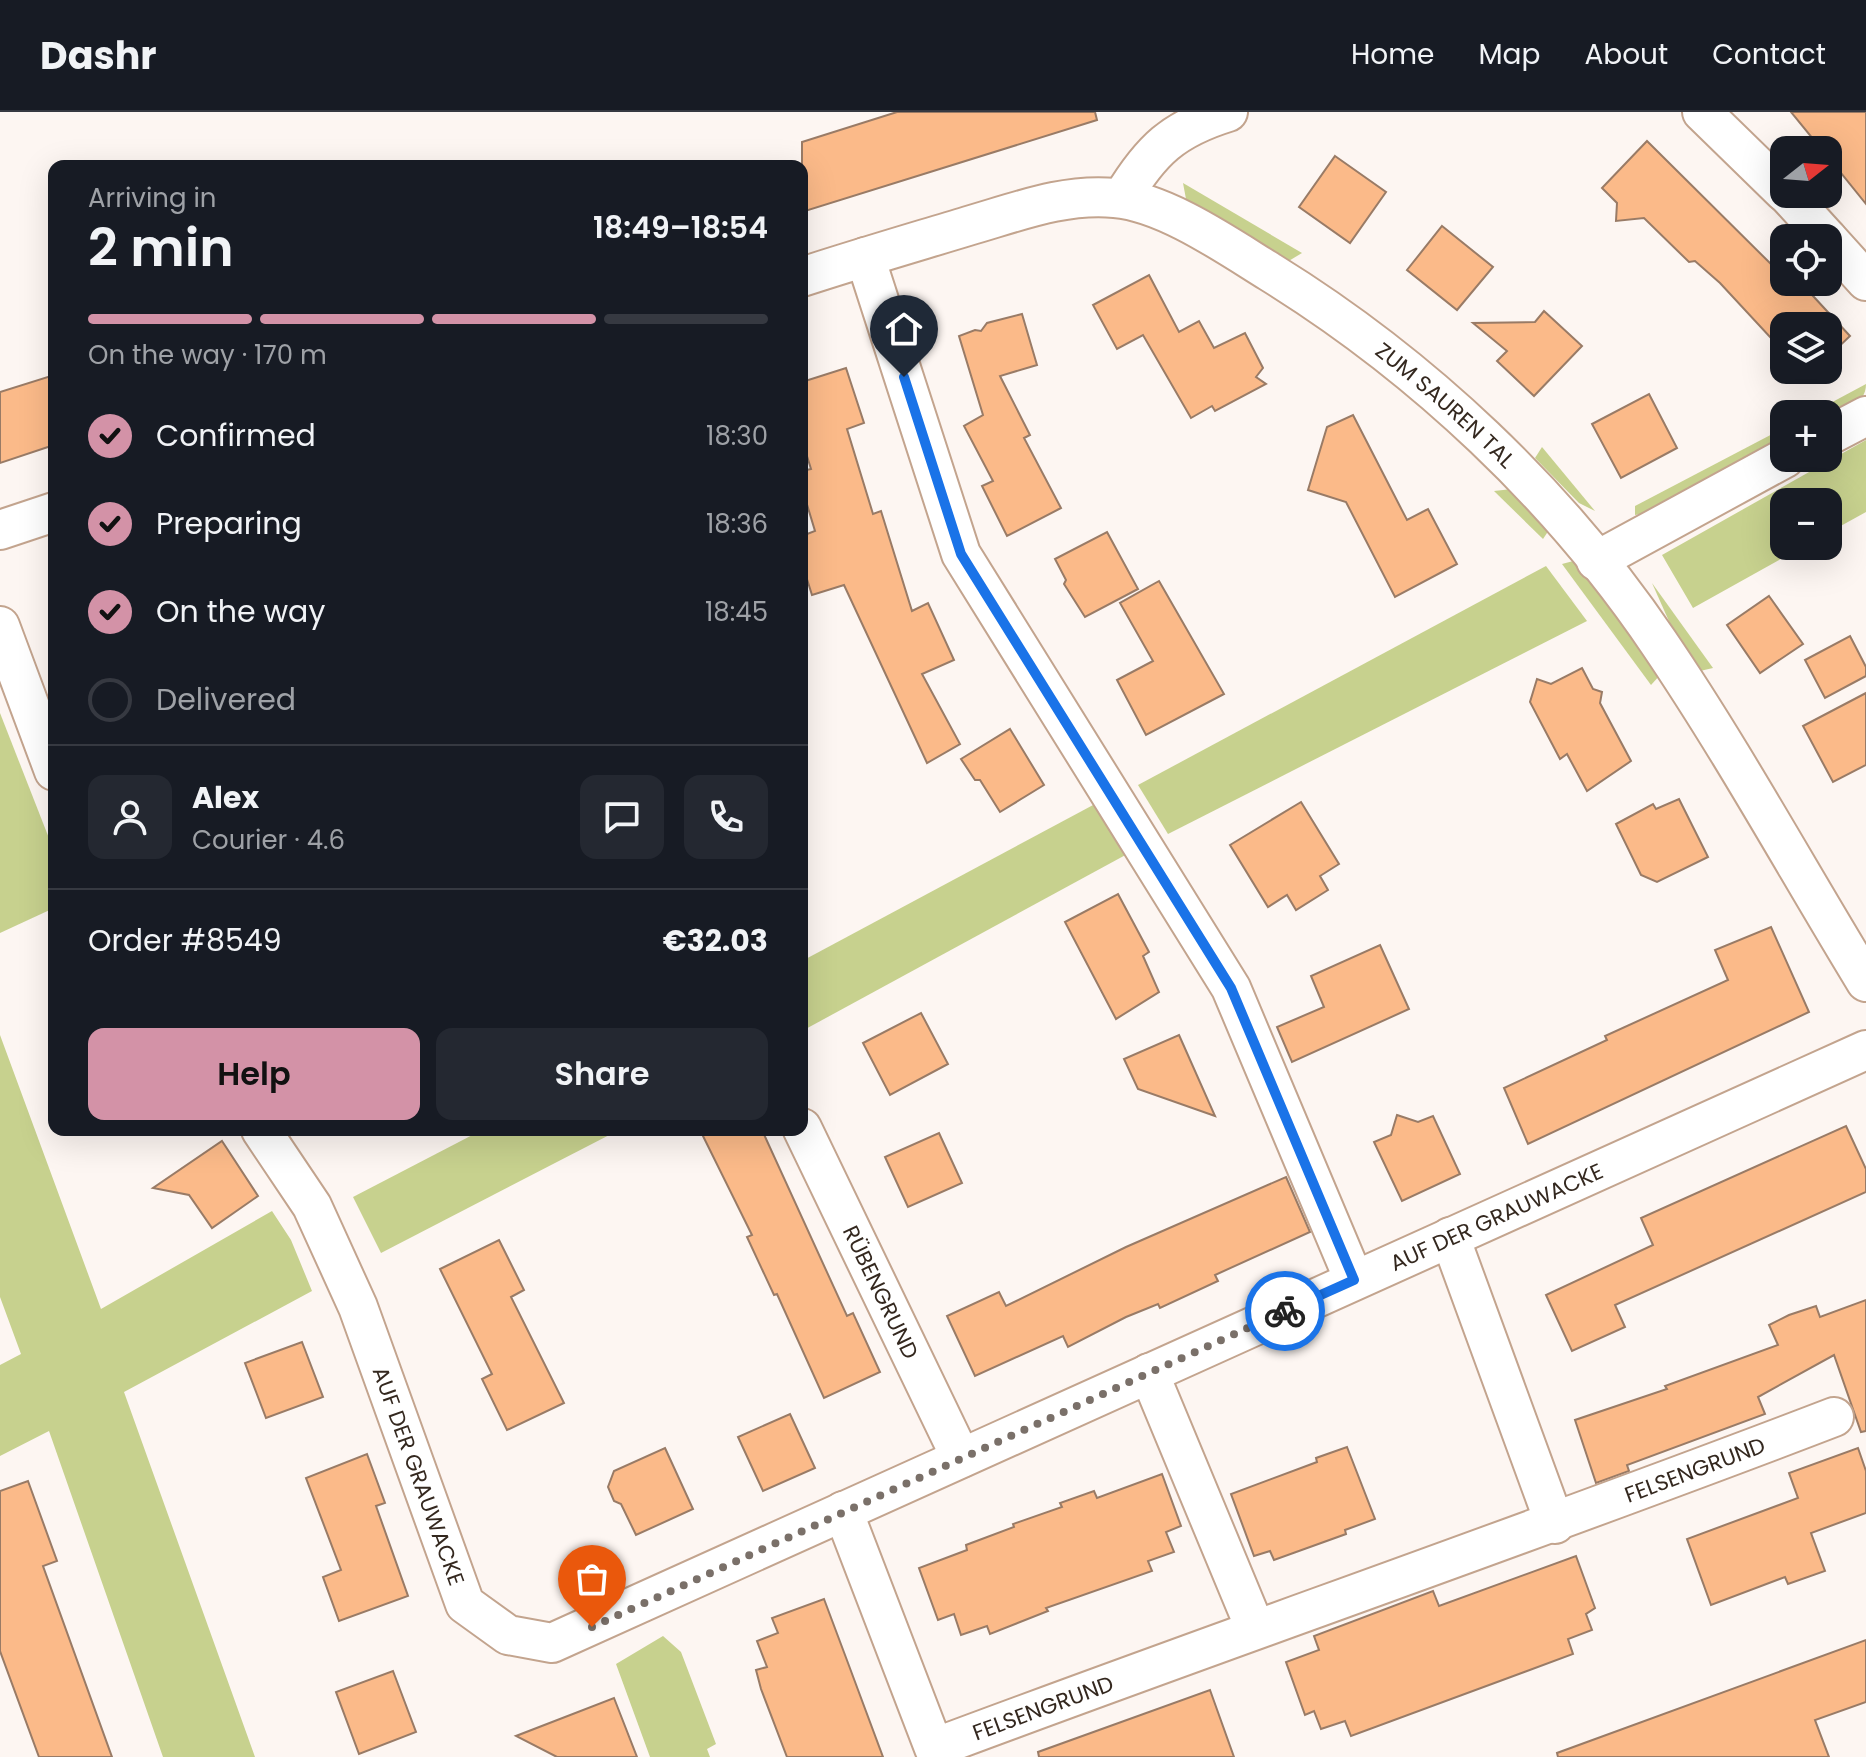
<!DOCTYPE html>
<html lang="en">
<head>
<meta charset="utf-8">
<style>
  :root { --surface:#171b24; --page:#242831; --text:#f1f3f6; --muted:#9ea1a6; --line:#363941; --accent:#d392a7 }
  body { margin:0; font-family:Poppins,sans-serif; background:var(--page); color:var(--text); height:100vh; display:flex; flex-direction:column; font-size:30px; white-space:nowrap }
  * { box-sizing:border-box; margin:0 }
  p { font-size:26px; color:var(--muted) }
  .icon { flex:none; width:44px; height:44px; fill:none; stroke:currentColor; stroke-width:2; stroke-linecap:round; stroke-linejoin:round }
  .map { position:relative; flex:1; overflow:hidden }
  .sheet { position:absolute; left:48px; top:48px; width:760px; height:976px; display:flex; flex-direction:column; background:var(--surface); border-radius:16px; box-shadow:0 8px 32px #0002 }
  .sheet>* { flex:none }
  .needle { width:52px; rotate:73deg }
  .buttons { position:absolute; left:1770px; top:24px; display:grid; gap:16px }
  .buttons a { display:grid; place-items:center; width:72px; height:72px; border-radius:16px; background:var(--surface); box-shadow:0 8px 32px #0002; font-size:40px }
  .pin { position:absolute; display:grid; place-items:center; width:68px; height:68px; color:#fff; margin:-82px -34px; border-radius:50% 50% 50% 0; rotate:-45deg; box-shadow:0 0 8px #0007 }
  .pin .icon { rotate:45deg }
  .courier { position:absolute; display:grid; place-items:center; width:80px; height:80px; margin:-40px; border:6px solid #1a73e8; border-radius:50%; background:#fff; color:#222; box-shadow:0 2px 10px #0007 }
  .head em { font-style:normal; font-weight:600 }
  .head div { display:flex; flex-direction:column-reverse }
  .head { display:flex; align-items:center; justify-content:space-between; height:136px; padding:0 40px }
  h1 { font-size:52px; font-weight:600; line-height:60px }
  .bar { display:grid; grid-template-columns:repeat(4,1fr); gap:12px 8px; align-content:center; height:96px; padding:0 40px }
  .bar i { height:10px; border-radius:6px; background:var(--line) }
  .bar .current { background:var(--accent) }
  .bar p { grid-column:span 4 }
  .line { display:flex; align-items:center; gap:20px; padding:0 40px; border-top:2px solid var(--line) }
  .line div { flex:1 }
  .round { display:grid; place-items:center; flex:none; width:84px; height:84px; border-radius:16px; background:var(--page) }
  ol { padding:0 40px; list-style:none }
  li { display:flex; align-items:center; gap:24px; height:88px }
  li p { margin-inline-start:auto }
  li .icon { padding:8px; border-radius:50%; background:var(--accent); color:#111; stroke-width:4 }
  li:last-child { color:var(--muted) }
  li i { width:44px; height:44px; border:4px solid var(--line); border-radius:50% }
  .action { display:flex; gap:16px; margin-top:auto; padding:16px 40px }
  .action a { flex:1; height:92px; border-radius:16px; background:var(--accent); color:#111; font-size:32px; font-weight:600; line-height:92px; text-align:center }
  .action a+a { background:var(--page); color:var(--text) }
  header { display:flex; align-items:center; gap:48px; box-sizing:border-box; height:112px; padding:0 40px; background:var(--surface); border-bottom:2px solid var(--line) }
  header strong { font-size:38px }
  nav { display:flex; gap:44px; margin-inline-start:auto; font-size:28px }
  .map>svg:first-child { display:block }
</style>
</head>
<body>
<header>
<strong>Dashr</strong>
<nav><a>Home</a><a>Map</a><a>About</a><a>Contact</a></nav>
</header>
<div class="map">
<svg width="1866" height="1645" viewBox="0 0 1866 1645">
  <rect width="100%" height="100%" fill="#fdf6f2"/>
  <g fill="#c7d18e">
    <path d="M1183,71L1302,141L1287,150L1186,87Z"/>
    <path d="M1866,272C1866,293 1844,299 1828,307V302H1810Z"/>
    <path d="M1784,316V330L1648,401L1635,403V394Z"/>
    <path d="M1866,328V400L1828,421V390H1784V434H1804L1693,496L1662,443Z"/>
    <path d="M1542,335L1595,399L1579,391L1535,346Z"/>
    <path d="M1512,377L1549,418L1543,427L1494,379Z"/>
    <path d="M1577,448L1661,562L1651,573L1562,452Z"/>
    <path d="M1546,454L1587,509L1168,722L1138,673Z"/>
    <path d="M1652,471L1713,556L1700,559L1672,516Z"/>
    <path d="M0,601L54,739V796L0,821Z"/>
    <path d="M1095,692L1131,740L802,919V849Z"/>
    <path d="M0,923L101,1197L272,1099L291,1128L312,1179L124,1280L255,1645H163L49,1319L0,1344V1253L21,1242L0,1185Z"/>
    <path d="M482,1018H619L381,1141L353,1085Z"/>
    <path d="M663,1524L681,1540L716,1632L707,1637L710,1645H650L616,1552Z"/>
  </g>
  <g fill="#fbba89" stroke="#997b66" stroke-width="2">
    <path d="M897,0H1095L1097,8L802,100V30Z"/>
    <path d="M1791,0H1866V92L1828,45V38H1822Z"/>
    <path d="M1647,29L1784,165V170L1795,176L1801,171L1850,224L1828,245V214H1784V240L1720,171L1695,149L1689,150L1644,106L1616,109L1617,91L1602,76Z"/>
    <path d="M1335,44L1386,80L1350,131L1299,95Z"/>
    <path d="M1442,114L1493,155L1457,198L1407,158Z"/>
    <path d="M1149,163L1179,220L1199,209L1214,236L1245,221L1263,256L1256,265L1266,272L1215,299L1212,294L1191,306L1143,223L1117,237L1093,193Z"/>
    <path d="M1544,199L1582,234L1534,284L1497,249L1507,239L1473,211L1535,210Z"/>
    <path d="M1022,202L1037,253L1000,264L1030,323L1024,326L1061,396L1007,424L982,374L993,369L964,314L983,303L959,224L975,218L981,219L987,211Z"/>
    <path d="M846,256L864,311L847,317L873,402L881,399L912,499L928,491L954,548L922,562L960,632L927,651L844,473L812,483L806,464L802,463V424L815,419L802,376V359L811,357L802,328V270Z"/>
    <path d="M54,263V333L0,351V280Z"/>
    <path d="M1649,282L1677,336L1621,366L1592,312Z"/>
    <path d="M1353,303L1407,408L1428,397L1457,452L1395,485L1346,390L1308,378L1327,315Z"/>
    <path d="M1107,420L1138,477L1085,505L1064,472L1066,468L1055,447Z"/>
    <path d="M1159,469L1224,582L1146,623L1117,568L1153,549L1120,491Z"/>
    <path d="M1769,484L1803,532L1760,561L1727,513Z"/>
    <path d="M1850,524L1866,555V564L1825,586L1805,548Z"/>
    <path d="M1582,556L1593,577L1602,580L1600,591L1631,649L1587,679L1567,642L1560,647L1530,590L1537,567L1551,572Z"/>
    <path d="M1866,581V653L1833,670L1803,614Z"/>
    <path d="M1010,617L1044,673L1000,700L980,668H975L961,647Z"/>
    <path d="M1679,687L1708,745L1657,770L1641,763L1616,712L1653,692L1656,697Z"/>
    <path d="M1301,690L1339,752L1320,764L1328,778L1296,798L1287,783L1268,795L1230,733Z"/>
    <path d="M1118,782L1149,840L1143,844L1159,880L1116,907L1065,810Z"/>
    <path d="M1771,815L1809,900L1528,1032L1504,976L1607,928L1605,924L1728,868L1715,838Z"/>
    <path d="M1380,833L1409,897L1292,950L1277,915L1324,895L1311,864Z"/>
    <path d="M921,901L948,952L890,983L863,931Z"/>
    <path d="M1179,923L1215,1004L1138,977L1124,947Z"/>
    <path d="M1397,1003L1418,1010L1433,1004L1460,1062L1402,1089L1374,1030L1391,1023Z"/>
    <path d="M1846,1014L1866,1057V1080L1615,1193L1625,1215L1572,1239L1546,1183L1653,1133L1641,1106Z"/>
    <path d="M700,1018H762L847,1204L853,1201L880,1260L824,1286L777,1182L774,1183L747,1125L752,1123Z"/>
    <path d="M939,1021L962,1071L908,1095L885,1045Z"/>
    <path d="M222,1029L258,1084L212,1116L189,1083L153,1076Z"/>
    <path d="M1286,1065L1310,1120L1215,1163L1218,1169L1160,1196L1158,1192L1126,1205L1068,1235L1063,1224L975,1264L947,1204L999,1180L1006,1194L1126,1135Z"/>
    <path d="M499,1128L524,1178L511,1185L564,1291L507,1318L482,1267L492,1262L440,1157Z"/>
    <path d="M1866,1188V1319L1861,1320L1834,1243L1758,1285L1765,1302L1627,1353L1629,1359L1596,1371L1575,1308L1667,1277L1665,1274L1778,1233L1769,1213L1789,1203L1816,1194L1820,1205Z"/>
    <path d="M302,1230L323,1285L266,1306L245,1251Z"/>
    <path d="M790,1302L815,1356L763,1379L738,1325Z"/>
    <path d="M1347,1335L1375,1407L1345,1418L1346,1422L1274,1448L1270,1439L1254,1444L1231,1382L1317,1350L1316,1346Z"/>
    <path d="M665,1336L693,1397L636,1423L621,1392L614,1389L608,1375L614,1359Z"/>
    <path d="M1858,1336L1866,1359V1401L1811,1421L1825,1459L1788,1472L1785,1465L1711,1493L1687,1427L1798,1386L1789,1361Z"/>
    <path d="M367,1342L385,1391L376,1394L408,1484L339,1509L323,1465L341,1458L306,1366Z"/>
    <path d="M1162,1362L1181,1414L1166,1420L1174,1440L1148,1449L1152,1459L1046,1496L1048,1499L990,1522L987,1514L961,1523L954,1502L938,1508L919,1456L967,1438L966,1433L1014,1415L1013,1412L1062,1395L1060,1391L1094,1379L1097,1386Z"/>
    <path d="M28,1369L57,1449L43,1454L112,1645H39L0,1539V1379Z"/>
    <path d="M1576,1444L1595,1496L1586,1502L1592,1518L1568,1527L1573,1542L1351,1624L1345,1609L1321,1617L1314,1599L1305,1603L1286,1550L1319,1538L1314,1524L1433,1479L1439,1494Z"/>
    <path d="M824,1487L848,1551L883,1645H787L761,1577L756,1558L767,1555L757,1529L778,1521L772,1506Z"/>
    <path d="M1866,1528V1590L1815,1608L1829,1645H1558L1557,1641Z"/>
    <path d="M393,1559L416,1620L359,1642L336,1580Z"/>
    <path d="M1210,1578L1234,1645H1039L1038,1640Z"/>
    <path d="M614,1586L637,1645H557L516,1624Z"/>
  </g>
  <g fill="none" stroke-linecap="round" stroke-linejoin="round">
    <g stroke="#c3a48e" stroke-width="42">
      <g id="minor">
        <path d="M1702,0L1784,80"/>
        <path d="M1787,82L1827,126"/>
        <path d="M1122,86C1151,38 1173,17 1228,0"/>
        <path d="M1828,127L1866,169"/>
        <path d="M865,145L961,442L1231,876L1354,1168"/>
        <path id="s1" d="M802,165C857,147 912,131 968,114C1017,100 1064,81 1115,86C1165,90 1228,134 1270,160C1422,254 1559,383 1659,531C1733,640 1797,757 1866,870"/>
        <path d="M1828,324L1866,304"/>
        <path d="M0,418L54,400"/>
        <path d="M1596,449L1785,346"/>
        <path d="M0,514L54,659"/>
        <path id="s2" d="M802,1016L961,1346"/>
        <path id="s3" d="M261,1018L312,1094L358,1195L465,1492L508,1523L552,1531L1866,938"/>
        <path d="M1450,1125L1555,1412"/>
        <path d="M1149,1261L1255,1516"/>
        <path id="s4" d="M843,1399L934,1636C1233,1524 1535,1420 1834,1305"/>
      </g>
    </g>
    <use href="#minor" stroke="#fff" stroke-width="38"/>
  </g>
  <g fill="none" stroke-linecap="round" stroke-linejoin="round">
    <path stroke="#7a7069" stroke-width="8" stroke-dasharray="0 14.4" d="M592,1515L1285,1199"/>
    <path stroke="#1a73e8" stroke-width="10" d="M904,265L961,442L1231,876L1354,1168L1285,1199"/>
  </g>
  <g text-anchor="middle" stroke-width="6" stroke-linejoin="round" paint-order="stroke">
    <g font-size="22" fill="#34281f" stroke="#fff">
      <text dy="8" stroke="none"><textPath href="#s1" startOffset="718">ZUM SAUREN TAL</textPath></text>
      <text dy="8" stroke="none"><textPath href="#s3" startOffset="1652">AUF DER GRAUWACKE</textPath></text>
      <text dy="8" stroke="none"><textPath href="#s2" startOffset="182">RÜBENGRUND</textPath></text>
      <text dy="8" stroke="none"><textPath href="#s4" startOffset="1064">FELSENGRUND</textPath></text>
      <text dy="8" stroke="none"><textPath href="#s3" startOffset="382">AUF DER GRAUWACKE</textPath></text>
      <text dy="8" stroke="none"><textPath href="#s4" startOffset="370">FELSENGRUND</textPath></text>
    </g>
  </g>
</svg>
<div class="buttons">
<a><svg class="needle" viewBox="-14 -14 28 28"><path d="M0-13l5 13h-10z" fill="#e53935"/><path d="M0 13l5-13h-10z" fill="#9ea1a6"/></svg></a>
<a><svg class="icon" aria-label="locate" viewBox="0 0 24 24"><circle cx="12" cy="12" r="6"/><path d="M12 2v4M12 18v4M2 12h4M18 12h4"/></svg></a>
<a><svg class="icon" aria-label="layers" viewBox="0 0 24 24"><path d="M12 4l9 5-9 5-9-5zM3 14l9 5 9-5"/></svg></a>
<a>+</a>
<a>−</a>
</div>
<div class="pin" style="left:592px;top:1515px;background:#ea580c"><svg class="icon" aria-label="bag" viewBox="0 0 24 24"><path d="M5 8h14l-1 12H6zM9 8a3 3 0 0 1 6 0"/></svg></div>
<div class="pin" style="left:904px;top:265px;background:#1f2937"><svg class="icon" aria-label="home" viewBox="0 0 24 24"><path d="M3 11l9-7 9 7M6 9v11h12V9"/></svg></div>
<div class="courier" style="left:1285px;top:1199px"><svg class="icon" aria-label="bike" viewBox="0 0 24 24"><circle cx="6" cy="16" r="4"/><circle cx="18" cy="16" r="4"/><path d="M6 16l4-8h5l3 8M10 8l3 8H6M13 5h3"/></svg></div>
<section class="sheet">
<div class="head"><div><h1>2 min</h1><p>Arriving in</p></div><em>18:49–18:54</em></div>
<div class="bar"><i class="current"></i><i class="current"></i><i class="current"></i><i></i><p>On the way · 170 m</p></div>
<ol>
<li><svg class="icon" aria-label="check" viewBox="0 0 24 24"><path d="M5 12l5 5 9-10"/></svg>Confirmed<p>18:30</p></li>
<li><svg class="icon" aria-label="check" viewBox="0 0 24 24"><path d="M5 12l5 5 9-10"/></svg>Preparing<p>18:36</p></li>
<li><svg class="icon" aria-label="check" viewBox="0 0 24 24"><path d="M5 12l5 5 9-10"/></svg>On the way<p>18:45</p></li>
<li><i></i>Delivered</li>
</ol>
<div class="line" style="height:144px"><a class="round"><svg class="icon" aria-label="person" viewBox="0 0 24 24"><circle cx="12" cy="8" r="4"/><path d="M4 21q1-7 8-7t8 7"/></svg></a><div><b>Alex</b><p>Courier · 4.6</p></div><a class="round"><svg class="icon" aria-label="chat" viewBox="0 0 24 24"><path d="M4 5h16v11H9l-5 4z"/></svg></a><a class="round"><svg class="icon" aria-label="phone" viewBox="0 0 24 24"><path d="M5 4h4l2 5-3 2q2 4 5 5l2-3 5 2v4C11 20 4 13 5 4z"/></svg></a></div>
<div class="line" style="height:104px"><div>Order #8549</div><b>€32.03</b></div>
<div class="action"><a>Help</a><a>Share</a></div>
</section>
</div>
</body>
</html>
